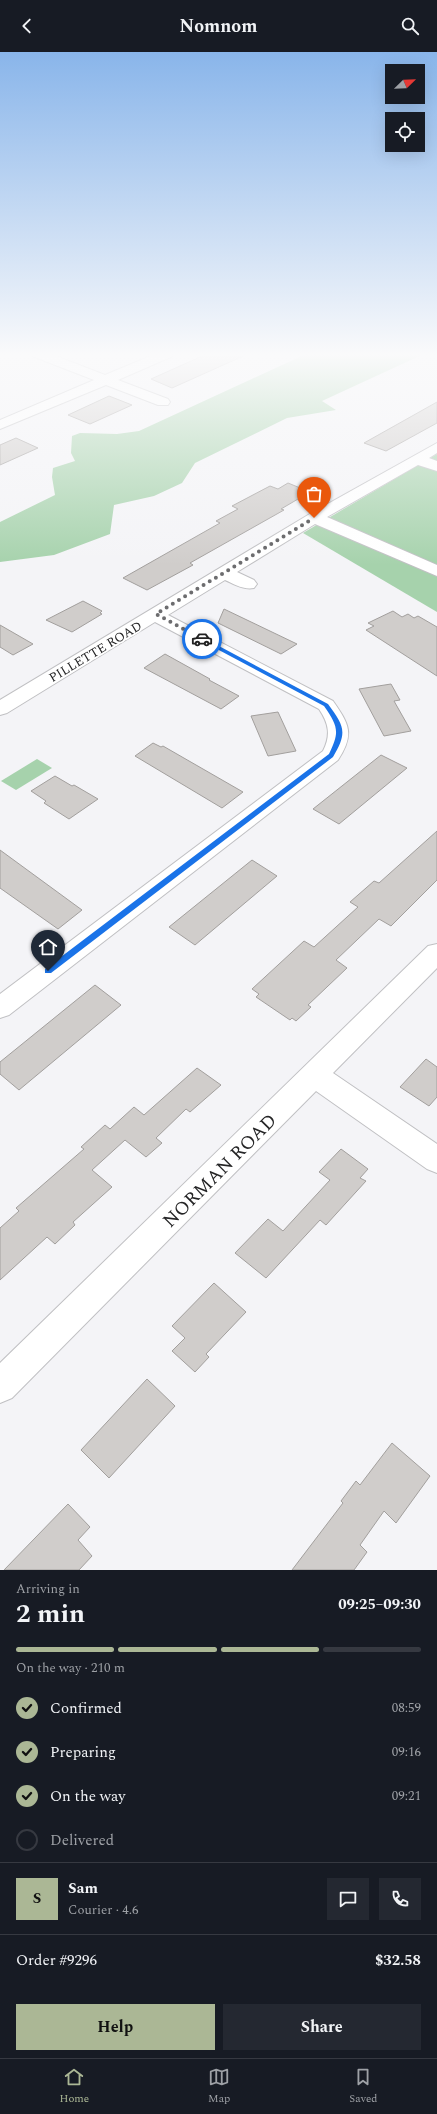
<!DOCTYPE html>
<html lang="en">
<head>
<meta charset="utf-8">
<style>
  :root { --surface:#171b24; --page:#242831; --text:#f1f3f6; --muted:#9ea1a6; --line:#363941; --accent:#abb795 }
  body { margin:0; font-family:Spectral,serif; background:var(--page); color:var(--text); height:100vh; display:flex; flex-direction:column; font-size:15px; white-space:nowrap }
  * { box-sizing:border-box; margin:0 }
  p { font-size:13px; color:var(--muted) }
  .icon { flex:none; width:22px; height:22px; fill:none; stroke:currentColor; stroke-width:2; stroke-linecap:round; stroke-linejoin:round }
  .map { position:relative; height:1518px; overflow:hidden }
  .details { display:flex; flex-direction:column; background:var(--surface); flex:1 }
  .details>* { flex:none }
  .needle { width:26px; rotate:67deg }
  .tools { position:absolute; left:385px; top:12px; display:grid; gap:8px }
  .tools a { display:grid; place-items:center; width:40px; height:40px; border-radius:0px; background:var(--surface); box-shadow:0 4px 16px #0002; font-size:20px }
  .pin { position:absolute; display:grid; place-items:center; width:34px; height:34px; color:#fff; margin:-41px -17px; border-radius:50% 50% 50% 0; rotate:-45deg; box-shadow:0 0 4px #0007 }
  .pin .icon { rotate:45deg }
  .courier { position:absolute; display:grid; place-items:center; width:40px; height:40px; margin:-20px; border:3px solid #1a73e8; border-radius:50%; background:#fff; color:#222; box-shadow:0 1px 5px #0007 }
  .head em { font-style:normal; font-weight:700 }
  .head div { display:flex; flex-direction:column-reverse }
  .head { display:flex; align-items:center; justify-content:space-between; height:68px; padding:0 16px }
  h1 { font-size:26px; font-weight:700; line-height:30px }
  .bar { display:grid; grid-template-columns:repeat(4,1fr); gap:6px 4px; align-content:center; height:48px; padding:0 16px }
  .bar i { height:5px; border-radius:3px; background:var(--line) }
  .bar .on { background:var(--accent) }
  .bar p { grid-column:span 4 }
  .line { display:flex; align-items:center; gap:10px; padding:0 16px; border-top:1px solid var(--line) }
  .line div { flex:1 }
  .round { display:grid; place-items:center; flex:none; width:42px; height:42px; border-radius:0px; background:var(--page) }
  ol { padding:0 16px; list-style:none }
  li { display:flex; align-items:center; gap:12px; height:44px }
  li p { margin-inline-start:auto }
  li .icon { padding:4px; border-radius:50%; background:var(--accent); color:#111; stroke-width:4 }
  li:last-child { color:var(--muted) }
  li i { width:22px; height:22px; border:2px solid var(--line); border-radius:50% }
  .primary-button { display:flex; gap:8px; margin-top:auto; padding:8px 16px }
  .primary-button a { flex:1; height:46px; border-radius:0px; background:var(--accent); color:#111; font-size:16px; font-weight:700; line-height:46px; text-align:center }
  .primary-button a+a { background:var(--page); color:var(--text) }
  header { display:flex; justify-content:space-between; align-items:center; height:52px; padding:0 16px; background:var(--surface); font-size:18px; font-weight:700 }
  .tab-bar { display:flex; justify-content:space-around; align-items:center; height:56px; border-top:1px solid var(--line); background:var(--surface); font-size:11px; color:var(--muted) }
  .tab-bar a { display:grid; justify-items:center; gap:2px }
  .tab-bar .on { color:var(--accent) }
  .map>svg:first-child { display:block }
</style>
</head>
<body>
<header><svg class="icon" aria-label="back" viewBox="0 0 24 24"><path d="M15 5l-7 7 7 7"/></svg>Nomnom<svg class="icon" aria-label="search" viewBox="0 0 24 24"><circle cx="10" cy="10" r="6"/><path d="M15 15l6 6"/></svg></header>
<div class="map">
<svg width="437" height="1518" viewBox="0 0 437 1518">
  <rect width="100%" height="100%" fill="#f4f4f7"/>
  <g fill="#a6d2ac">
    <path d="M308,301H426L322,349L336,358L287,366L195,411L182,431L154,444L114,453L110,482L54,503L0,510V470L55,443L52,425L53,416L75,409L71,401L72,384L80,381L117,382L139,379Z"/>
    <path d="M437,402V560L303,481Z"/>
    <path d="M37,707L52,716L16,738L1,729Z"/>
  </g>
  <g fill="#d0cdcb" stroke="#a29f9d">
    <path d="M209,301H250L172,336L151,327Z"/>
    <path d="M109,344L132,353L90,372L68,363Z"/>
    <path d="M437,350V371L386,399L364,391Z"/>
    <path d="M16,386L38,396L0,413V393Z"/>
    <path d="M288,431L310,440L281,457L284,458L190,511L193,513L147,538L123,526L220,471L216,469L238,457L232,454L270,434L278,437Z"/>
    <path d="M83,549L102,559L100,561L102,562L72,580L46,568Z"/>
    <path d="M224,557L297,592L281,602L218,571Z"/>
    <path d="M393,559L402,565L408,562L414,566L418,564L437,575V624L366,578L374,574L368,571Z"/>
    <path d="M0,573L33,592L13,603L0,595Z"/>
    <path d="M165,602L210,627L209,628L239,644L221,657L144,616Z"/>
    <path d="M391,632L400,648L394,649L411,679L384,684L359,637Z"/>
    <path d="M278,660L296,699L268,704L251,664Z"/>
    <path d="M153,691L161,695L163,694L243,740L222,756L135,704Z"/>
    <path d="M381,703L407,716L339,772L313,757Z"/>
    <path d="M55,724L72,734L74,733L98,747L69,767L44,751L46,749L31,739Z"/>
    <path d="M437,779V828L391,874L379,867L336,908L347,916L308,953L311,955L296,969L292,966L290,968L256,945L259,942L252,937L304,889L314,895L358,855L350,850L374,829L379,831Z"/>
    <path d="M0,798L82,858L58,877L0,836Z"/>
    <path d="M252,808L277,824L195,893L169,875Z"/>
    <path d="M95,933L121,953L19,1038L0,1022V1010Z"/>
    <path d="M426,1007L437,1015V1045L429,1054L400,1035Z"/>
    <path d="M197,1016L221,1033L190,1060L186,1057L156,1086L162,1091L146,1105L125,1088L92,1118L112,1135L73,1170L75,1173L55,1192L47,1185L0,1228V1176L19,1159L16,1156L84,1097L81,1095L105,1073L110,1077L134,1055L144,1063Z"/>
    <path d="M341,1097L368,1117L360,1126L366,1129L326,1173L320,1168L266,1226L235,1201L268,1167L283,1179L330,1128L319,1120Z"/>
    <path d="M214,1231L246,1260L206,1302L209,1305L195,1320L172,1299L185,1286L172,1274Z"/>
    <path d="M147,1327L175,1354L109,1426L81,1398Z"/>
    <path d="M392,1391L430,1424L396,1471L384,1459L360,1493L367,1500L354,1518H292L343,1451L341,1449L356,1429L360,1433Z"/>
    <path d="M68,1452L90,1475L78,1488L92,1504L79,1518H4Z"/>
  </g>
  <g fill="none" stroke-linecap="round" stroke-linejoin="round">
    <g stroke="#c0c0c3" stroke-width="2">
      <g id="minor">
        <path d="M30,301H48L105,323L158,301H174L173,304L118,328L168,347L170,350L168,353H158L106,333L0,377V368L94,328L32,304Z"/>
        <path d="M437,391V401L429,406L437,409V419L418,413L327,465L437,513V524L315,472L237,520L254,528L257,532L254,536C243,538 234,532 225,528L168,563L333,649C349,672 355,682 338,708L9,963L0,966V942L323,699C331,683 329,672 319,657L155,570L7,661L0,663V648L308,463Z"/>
        <path d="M437,892V916L333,1021L437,1092V1121L427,1117L316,1039L12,1346L0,1351V1311L428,894Z"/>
      </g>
    </g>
    <use href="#minor" fill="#fff" fill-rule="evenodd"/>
  </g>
  <linearGradient id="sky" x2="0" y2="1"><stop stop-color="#89b5ea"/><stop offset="0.59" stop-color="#fafafb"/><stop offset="1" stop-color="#fafafb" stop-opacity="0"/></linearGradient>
  <rect width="437" height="513" fill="url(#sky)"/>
  <path fill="#1a73e8" d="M202,585L328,652C344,674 348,680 333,705L51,921H45V917L329,702C340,680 338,674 324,654L200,588Z"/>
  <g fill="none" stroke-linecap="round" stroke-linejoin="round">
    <path stroke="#6d6d6f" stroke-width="4" stroke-dasharray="0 7.2" d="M202,587L156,562L314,466"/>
  </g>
  <g text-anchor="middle" stroke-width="3.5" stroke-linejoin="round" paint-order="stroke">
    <g font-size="13" fill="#252526" stroke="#fff">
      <text transform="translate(95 599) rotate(-31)" y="5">PILLETTE ROAD</text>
    </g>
    <g font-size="19" fill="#252526" stroke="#fff">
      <text transform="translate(219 1118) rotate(-45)" y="7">NORMAN ROAD</text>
    </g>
  </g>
</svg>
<div class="tools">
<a><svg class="needle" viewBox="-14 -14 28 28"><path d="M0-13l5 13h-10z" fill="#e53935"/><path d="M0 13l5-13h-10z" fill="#9ea1a6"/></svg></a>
<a><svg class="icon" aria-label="locate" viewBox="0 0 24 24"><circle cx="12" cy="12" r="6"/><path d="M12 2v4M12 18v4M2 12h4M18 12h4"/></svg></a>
</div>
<div class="pin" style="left:314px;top:466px;background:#ea580c"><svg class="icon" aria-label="bag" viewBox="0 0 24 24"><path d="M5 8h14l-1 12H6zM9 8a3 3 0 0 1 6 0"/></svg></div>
<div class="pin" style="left:48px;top:919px;background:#1f2937"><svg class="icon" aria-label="home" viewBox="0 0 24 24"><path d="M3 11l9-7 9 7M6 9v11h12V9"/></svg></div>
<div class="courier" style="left:202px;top:587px"><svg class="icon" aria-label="car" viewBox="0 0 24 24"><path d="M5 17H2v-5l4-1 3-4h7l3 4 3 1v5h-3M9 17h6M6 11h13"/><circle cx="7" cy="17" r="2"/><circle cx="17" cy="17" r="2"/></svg></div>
</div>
<section class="details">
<div class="head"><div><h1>2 min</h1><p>Arriving in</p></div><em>09:25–09:30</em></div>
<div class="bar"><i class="on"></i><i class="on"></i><i class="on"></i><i></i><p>On the way · 210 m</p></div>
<ol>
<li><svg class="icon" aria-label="check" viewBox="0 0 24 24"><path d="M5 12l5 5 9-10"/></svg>Confirmed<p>08:59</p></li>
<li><svg class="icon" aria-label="check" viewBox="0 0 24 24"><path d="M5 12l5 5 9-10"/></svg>Preparing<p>09:16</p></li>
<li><svg class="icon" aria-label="check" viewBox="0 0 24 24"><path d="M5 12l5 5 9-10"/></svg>On the way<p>09:21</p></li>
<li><i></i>Delivered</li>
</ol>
<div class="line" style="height:72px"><b class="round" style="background:var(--accent);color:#111">S</b><div><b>Sam</b><p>Courier · 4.6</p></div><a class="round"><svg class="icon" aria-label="chat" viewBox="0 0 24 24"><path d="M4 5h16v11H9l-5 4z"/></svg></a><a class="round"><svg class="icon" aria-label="phone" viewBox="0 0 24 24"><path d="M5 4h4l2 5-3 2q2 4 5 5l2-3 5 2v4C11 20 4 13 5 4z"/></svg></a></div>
<div class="line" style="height:52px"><div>Order #9296</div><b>$32.58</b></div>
<div class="primary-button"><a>Help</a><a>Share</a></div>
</section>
<nav class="tab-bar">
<a class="on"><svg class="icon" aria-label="home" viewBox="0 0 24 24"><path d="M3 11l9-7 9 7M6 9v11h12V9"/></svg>Home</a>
<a><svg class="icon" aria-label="map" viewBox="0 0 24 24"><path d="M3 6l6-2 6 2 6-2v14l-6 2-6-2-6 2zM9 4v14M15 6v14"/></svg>Map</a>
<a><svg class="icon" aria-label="saved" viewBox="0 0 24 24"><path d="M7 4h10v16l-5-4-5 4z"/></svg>Saved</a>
</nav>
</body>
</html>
